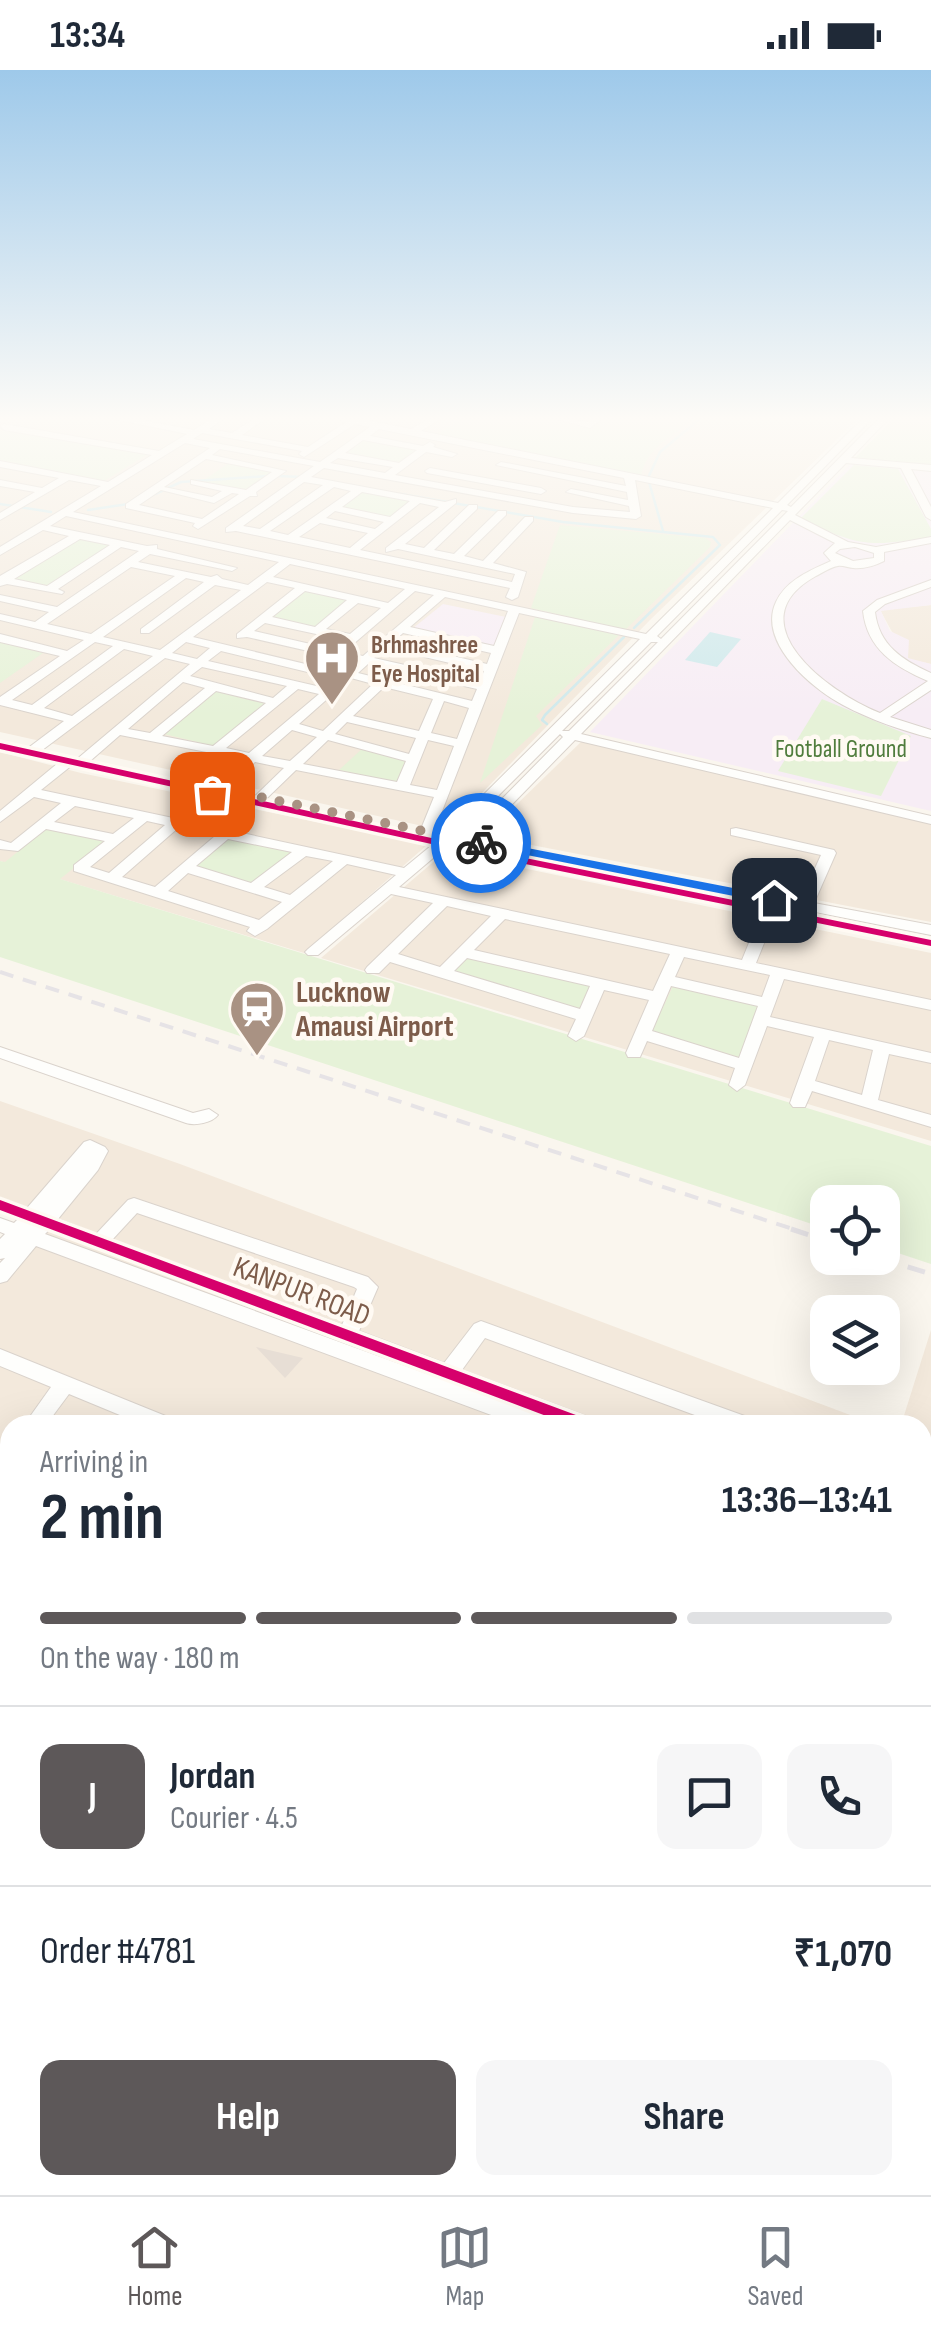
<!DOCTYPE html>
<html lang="en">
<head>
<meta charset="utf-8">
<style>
  :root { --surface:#fff; --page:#f6f6f7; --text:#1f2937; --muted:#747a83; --line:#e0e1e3; --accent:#5d5859 }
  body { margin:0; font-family:"Sofia Sans Condensed",sans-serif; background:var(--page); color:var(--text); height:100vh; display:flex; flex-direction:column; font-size:38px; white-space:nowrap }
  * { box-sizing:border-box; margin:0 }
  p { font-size:32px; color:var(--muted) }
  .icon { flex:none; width:55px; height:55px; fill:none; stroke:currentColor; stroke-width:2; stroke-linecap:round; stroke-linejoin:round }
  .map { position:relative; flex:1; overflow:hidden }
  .sheet { position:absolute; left:0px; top:1345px; width:932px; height:780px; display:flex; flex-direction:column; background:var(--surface); border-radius:30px 30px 0 0; box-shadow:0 10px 40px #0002 }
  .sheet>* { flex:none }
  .tools { position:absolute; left:810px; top:1115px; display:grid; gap:20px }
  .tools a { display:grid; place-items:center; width:90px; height:90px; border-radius:20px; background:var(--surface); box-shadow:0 10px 40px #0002; font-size:50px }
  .pin { position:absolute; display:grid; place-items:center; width:85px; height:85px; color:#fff; margin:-42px; border-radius:20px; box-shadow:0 5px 15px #0006 }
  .courier { position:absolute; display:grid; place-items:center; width:100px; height:100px; margin:-50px; border:8px solid #1a73e8; border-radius:50%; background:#fff; color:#222; box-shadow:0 2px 12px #0007 }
  .head em { font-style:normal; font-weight:700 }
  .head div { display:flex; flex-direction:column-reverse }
  .head { display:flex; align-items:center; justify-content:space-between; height:170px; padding:0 40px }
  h1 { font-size:65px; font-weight:700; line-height:75px }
  .bar { display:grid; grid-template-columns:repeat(4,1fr); gap:15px 10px; align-content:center; height:120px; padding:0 40px }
  .bar i { height:12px; border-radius:8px; background:var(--line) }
  .bar .active { background:var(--accent) }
  .bar p { grid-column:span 4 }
  .line { display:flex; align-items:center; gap:25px; padding:0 40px; border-top:2px solid var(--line) }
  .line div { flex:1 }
  .round { display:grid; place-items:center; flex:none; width:105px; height:105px; border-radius:20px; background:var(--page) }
  .primary-button { display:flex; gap:20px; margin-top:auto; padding:20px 40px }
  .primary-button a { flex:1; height:115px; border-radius:20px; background:var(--accent); color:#fff; font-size:40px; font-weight:700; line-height:115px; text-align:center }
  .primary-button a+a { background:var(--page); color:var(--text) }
  .status { display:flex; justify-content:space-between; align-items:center; height:70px; padding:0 50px; background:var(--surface); direction:ltr }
  .status svg { height:28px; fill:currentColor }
  .tab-bar { display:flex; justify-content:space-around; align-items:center; height:140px; border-top:2px solid var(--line); background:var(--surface); font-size:28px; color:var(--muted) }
  .tab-bar a { display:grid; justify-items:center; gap:5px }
  .tab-bar .active { color:var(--accent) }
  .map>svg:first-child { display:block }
</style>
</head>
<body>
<div class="status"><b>13:34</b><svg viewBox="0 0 49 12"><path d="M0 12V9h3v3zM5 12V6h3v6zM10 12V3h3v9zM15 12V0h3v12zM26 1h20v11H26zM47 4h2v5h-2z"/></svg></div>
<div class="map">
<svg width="931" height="2125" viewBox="0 0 931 2125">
  <rect width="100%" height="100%" fill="#faf6ee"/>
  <g fill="#f3e9dc">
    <path d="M842,348L856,351L650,550L445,761L0,662V349Z"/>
    <path d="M931,535V594L907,589L880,540Z"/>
    <path d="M584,669L931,750V852L484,766Z"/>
    <path d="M0,682L81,703L427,775L304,883L0,791Z"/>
    <path d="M445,782L931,883V1071L321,888Z"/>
    <path d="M0,1031L180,1094L877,1355H10V2115H922V1355H901L931,1260V2125H0V1214L58,1150L0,1130Z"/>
  </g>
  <g fill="#f7edf5">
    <path d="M851,393L931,400V535L881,541L890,561L909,570L908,588L931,594V741L590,662Z"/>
    <path d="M443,534L506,547L495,578L412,559Z"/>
  </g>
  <g fill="#e6f2d8">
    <path d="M462,349H547L593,357L605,349H694C673,365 645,379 641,407L434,366Z"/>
    <path d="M893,349H931V396L853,390Z"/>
    <path d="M5,359L148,384L104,411L0,390V361Z"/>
    <path d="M363,370L417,380L398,394L344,384Z"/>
    <path d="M229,393L275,401L246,420L201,412Z"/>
    <path d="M854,395L898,399L931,459V467C870,477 857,477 801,448Z"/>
    <path d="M361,421L411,431L389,448L338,438Z"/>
    <path d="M560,455L705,468L711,472L710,477L625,560L531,538Z"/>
    <path d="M78,468L113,475L49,517L14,510Z"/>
    <path d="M304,520L353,531L318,559L268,547Z"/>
    <path d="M535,547L619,565L536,646L542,655L480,713Z"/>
    <path d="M0,572L43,583L0,613Z"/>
    <path d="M214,621L266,634L214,676L164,664Z"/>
    <path d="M822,629L911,666L881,726L778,701Z"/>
    <path d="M363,678L408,690L399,713L339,700Z"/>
    <path d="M46,759L108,771L60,809L931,1076V1194L883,1178L882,1132H828L827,1159L0,887V791L5,792Z"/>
    <path d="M226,768L294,783L253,815L195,797Z"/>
    <path d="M465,887L590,915L579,939L452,901Z"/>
    <path d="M673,916L760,936L742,988L652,961Z"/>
    <path d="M10,1566V1706L0,1702V1581Z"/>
    <path d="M10,2096V2115H194L189,2125H0V2114Z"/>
    <path d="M529,2115H787L785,2125H550Z"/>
  </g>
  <path fill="#cfe9ec" d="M710,562L741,569L717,597L685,590Z"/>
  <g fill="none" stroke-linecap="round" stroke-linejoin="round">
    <g stroke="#cfe9ec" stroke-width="2.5">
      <path d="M278,406L303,407"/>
      <path d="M648,408L660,382L701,348"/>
      <path d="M649,412L663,461"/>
      <path d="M155,424L181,412L268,406"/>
      <path d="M401,424L563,452L713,467L720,475L634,558"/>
      <path d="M0,434L51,442"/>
      <path d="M88,440L128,434"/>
      <path d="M547,654L542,650L545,645L624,567"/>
    </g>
  </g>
  <path fill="#e7ded5" d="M256,1277L303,1288L285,1308Z"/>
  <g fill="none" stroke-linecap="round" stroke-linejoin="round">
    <g stroke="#dad3cc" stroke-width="2">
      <g id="minor">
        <path d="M109,348H131L194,360L213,348H224L209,359L232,363L255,348H266L242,365L308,377L346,352L337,348H357L411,359L430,348H442L421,361L778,433L863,348H873L787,435L791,437L879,348H889L851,388L931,395V401L911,399L931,437V450L926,447L901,398L846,393L795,445L848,472L876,477L931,467V473L884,482V491C874,496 864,499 853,498C849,498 842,495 838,496C831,497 822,503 816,506C733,552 829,623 880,643L928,611C895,597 867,579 863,541L877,530L931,510V517L885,534L875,542C879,575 902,590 931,603V620L890,647L931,660V668C901,660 871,650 843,635C812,619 757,572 776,532C786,510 811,500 831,491L824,483L835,473L790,450L581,664L931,746V754L575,670L489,758L466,774L765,835L769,827L774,826L781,830L778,838L931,868V878L775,846L756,893L931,930V940L784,909L770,947L931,983V993L889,984L878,1030L931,1045V1057L812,1021L805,1037H793L790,1033L814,967L767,956L745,1015L737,1021L729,1015L735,998L647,971L640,987H628L626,983L649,930L604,920L584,966L576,971L568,966L576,949L390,892L379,903H367L365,900L367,897L433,833L391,824L318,885H308L305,882L308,879L396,805L347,794L267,859L255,866L247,861L250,857L74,801V795L105,771L46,759L18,781L0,779V770L11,773L61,733L34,727L0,752V741L58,693L0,680V672L28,678L64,651L0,635V627L60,586L0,572V564L67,581L84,570L0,550V544L35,552L49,542L0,531V525L57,537L139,481L121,477L58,519L64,522L62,524L7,514L0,516V506L69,466L43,460L0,485V477L101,416L69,410L0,450V443L35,422L0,416V410L42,418L59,408L0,397V391L108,412L152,385L4,360L0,356L4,354L159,381L187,364ZM355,354L370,357L320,392L193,369L202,363L302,381L299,384L304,387ZM379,359L624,408L626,416L501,392L496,395L627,422L628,430L571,419L566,422L629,436L630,442L573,437L395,405L426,382L452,387L457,384L433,377L435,375L430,372L423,376L370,366ZM363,370L417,380L399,393L345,383ZM185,373L210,378L126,434V438L195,453L193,456L198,459L250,426H257L256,422L286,401L212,385L220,379L314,396L226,458V462L236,461L510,518L506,527L512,530L518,527L526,502L493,493L533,451V447H525L483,491L464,486L506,445V441H498L454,484L434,480L477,439V435H469L424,478L405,474L456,433V429L445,432L311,407L324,398L573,443L636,449L641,446L635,410L773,438L646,564L73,442ZM338,388L393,397L385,403L330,393ZM206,389L272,402L246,420L191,410V414L222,421L212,427L164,417ZM304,412L323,415L260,459L243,456ZM334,417L351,421L288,465L270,461ZM161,420L214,433L232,423L239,424L202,449L139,435ZM362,422L410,431L390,447L342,437ZM420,433L439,437L386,478V482L398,479L515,504L512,512L360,480ZM782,440L788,441L661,569L657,566ZM335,441L384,452L375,459L326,448ZM66,446L279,492L248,515L222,509L217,505L211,507L138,492L150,484L232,501L237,498L157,479V475L147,476L50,456ZM320,453L368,463L350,478L299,467ZM80,469L110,475L47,516L14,509ZM855,477L874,483V488L853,491L835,483L840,479ZM290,494L405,519L388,533L273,507ZM131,497L175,506L91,564L47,554ZM186,508L204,512L141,559V563H149L215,515L241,520L160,580L103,567ZM267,512L295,518L237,564V568L247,567L356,592L343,603L193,567ZM305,521L347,530L315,557L272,547ZM415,521L434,525L363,586L344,582ZM445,527L508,541L494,576L410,557ZM358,533L381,538L350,564L326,559ZM519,543L640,569L439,769L432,767ZM265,553L344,570L332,579L254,561ZM403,563L491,583L487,594L393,572ZM95,572L113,576L32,635L12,630ZM186,572L210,578L197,589L172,583ZM651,572H658L569,661H562ZM386,578L484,601L480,612L374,588ZM124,579L153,586L72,646L44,638ZM221,581L336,609L325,618L208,591ZM165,588L190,594L77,689L41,681ZM368,594L477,619L472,631L358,603ZM202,597L287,616L273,628L190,606ZM351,608L373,614L323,661L299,654ZM183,612L205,618L150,663L128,659ZM384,617L433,629L419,661L353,646ZM298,619L319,624L249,683L226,678ZM216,621L266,633L213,676L162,666ZM444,631L469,638L457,669L431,663ZM347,652L416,668L409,684L335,664ZM292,660L317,667L290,691L262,686ZM560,664L563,667L479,752L457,767ZM120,665L242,689L209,718L89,692ZM328,670L406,691L397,712L303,694ZM428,670L454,676L437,720L410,715ZM255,692L284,698L253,728L221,721ZM71,696L201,724L173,748L41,720ZM296,700L434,727L419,764L265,730ZM214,727L432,775L404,798L186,751ZM75,736L134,748L113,764L54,752ZM147,751L165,755L109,803L90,797ZM178,758L215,766L155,817L122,807ZM228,769L292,782L251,813L196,796ZM445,778L486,787L761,843L742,890L399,817ZM306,786L333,791L290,825L264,817ZM188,803L282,832L259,850L168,821ZM447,836L491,846L440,897L398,884ZM505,849L670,884L653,921L474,880ZM684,887L770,905L762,927L675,907ZM467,888L590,916L580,939L454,901ZM671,916L758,936L739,988L652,961ZM829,970L873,980L862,1025L815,1011Z"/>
        <path d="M553,348L588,352L593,348H603L590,358Z"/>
        <path d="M430,398L541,418L546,421L541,424L427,403L425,401Z"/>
        <path d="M736,758L834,780L836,783L814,833L931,855V865L800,839L798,836L821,785L731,765V759Z"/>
        <path d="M0,977L193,1043L209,1039L218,1045C212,1053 195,1056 186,1053L0,988Z"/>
        <path d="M90,1070L105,1077L108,1081L98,1100L58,1149L96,1164L128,1130L134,1128L368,1207L378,1217L359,1261L444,1293L474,1254L481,1251L753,1349L756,1355H722L485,1268L462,1300L594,1349L597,1355H564L550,1350L552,1355H518L36,1176L7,1211L0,1213V1193L5,1188L0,1189V1169L5,1164L0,1162V1148L14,1153L18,1149L0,1142V1128L27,1138L84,1072ZM137,1143L354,1217L357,1219L342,1255L112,1170ZM49,1160L441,1309L495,1329L45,1164Z"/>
        <path d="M0,1279L173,1349L176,1355H144L69,1324L46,1355H24L51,1317L0,1296Z"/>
        <path d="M10,1378V1404L0,1410V1384Z"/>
        <path d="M922,1416L931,1419V1437L922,1434Z"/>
        <path d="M922,1467L931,1470V1490L922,1487Z"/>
        <path d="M922,1488L931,1491V1511L922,1508Z"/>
        <path d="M10,1536V1565L0,1571V1541Z"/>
        <path d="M922,1652L931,1655V1679L922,1676Z"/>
        <path d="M0,1700L10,1704V1729L0,1725Z"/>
        <path d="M0,1864L10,1868V1896L0,1891Z"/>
        <path d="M922,1908L931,1912V1940L922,1936Z"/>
        <path d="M10,2048V2092L0,2096V2053Z"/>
        <path d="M922,2076L931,2080V2111L922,2107Z"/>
        <path d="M191,2115H222L218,2125H187Z"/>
        <path d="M473,2115H519L523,2125H477Z"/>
        <path d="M798,2115H828L827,2125H797Z"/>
      </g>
    </g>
    <use href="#minor" fill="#fefefc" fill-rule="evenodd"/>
    <path stroke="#e6e3e6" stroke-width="4" stroke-dasharray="14 10" stroke-linecap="butt" d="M0,902L799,1161"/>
    <g stroke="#e6e3e6" stroke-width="5" stroke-dasharray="18 12" stroke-linecap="butt">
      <path d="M791,1159L828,1171"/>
      <path d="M879,1188L931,1204"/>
    </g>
    <g stroke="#fffaf3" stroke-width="7">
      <g id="cycleway">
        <path d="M0,673L486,780L931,870V876L486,786L0,679Z"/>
        <path d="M0,1130L592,1351L594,1355H570L0,1140Z"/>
      </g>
    </g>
    <use href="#cycleway" fill="#d6006c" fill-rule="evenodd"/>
  </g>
  <linearGradient id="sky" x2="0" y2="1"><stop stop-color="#9ec9ea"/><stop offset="0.54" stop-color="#fdfbf7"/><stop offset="1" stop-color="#fdfbf7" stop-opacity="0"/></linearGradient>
  <rect width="931" height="646" fill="url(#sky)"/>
  <path fill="#1a73e8" d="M481,769L774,826L781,830L774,834L477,775V770Z"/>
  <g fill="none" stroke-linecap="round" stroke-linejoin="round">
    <path stroke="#a99283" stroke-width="10" stroke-dasharray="0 18" d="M212,724L216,718L481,773"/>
  </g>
  <defs>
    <g id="hospital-pin" transform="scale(2.875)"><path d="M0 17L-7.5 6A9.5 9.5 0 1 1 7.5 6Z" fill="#a99283" stroke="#fffaf3"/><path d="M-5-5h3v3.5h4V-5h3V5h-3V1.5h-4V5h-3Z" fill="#fff"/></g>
    <g id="station-pin" transform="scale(2.875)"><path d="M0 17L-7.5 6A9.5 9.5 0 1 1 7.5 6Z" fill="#a99283" stroke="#fffaf3"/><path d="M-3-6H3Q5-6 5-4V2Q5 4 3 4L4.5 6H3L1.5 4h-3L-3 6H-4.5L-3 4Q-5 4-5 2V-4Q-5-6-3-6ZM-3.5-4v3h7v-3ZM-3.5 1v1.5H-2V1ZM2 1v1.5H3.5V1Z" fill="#fff"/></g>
  </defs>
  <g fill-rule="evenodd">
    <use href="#hospital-pin" x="332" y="588"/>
    <use href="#station-pin" x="257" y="939"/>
  </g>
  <g text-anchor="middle" stroke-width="9" stroke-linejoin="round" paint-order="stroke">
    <g font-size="25" font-weight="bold" fill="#7d5c4a" stroke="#fffaf3" text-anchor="start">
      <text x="371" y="583">Brhmashree<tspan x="371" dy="29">Eye Hospital</tspan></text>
    </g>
    <g font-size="25" fill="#507d3d" stroke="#fffaf3">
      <text x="841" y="687">Football Ground</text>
    </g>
    <g font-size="30" font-weight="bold" fill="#7d5c4a" stroke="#fffaf3" text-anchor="start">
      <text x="296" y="932">Lucknow<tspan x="296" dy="34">Amausi Airport</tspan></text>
    </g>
    <g font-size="30" fill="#7d5c4a" stroke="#fffaf3">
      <text transform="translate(302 1221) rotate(21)" y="10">KANPUR ROAD</text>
    </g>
  </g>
</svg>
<div class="tools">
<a><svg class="icon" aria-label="locate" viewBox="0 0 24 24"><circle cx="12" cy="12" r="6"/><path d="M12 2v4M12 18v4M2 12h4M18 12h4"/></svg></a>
<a><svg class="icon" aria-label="layers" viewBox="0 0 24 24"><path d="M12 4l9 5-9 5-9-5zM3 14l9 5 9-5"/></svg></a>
</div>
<div class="pin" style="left:212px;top:724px;background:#ea580c"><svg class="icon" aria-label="bag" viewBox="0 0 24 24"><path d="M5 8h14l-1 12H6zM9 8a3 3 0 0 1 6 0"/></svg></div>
<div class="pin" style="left:774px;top:830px;background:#1f2937"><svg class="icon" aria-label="home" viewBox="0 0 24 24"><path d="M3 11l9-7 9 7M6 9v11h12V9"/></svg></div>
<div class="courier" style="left:481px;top:773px"><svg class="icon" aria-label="bike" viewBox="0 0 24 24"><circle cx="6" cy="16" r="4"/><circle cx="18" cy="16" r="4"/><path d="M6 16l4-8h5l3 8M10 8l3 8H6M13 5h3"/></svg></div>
<section class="sheet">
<div class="head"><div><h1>2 min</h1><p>Arriving in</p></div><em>13:36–13:41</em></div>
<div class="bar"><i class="active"></i><i class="active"></i><i class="active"></i><i></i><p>On the way · 180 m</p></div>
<div class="line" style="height:180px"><b class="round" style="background:var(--accent);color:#fff">J</b><div><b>Jordan</b><p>Courier · 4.5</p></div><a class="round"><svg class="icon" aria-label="chat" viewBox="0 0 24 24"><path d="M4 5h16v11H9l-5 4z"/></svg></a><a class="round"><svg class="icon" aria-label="phone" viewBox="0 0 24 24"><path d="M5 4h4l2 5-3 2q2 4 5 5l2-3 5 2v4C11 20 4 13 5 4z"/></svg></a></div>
<div class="line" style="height:130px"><div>Order #4781</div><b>₹1,070</b></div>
<div class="primary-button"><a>Help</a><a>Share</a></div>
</section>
</div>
<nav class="tab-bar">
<a class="active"><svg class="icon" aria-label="home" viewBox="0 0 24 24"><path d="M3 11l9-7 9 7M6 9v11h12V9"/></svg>Home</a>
<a><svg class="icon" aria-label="map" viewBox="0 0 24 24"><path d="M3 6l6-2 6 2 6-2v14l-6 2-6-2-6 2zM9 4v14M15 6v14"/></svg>Map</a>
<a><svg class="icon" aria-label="saved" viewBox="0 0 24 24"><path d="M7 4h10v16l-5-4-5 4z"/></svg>Saved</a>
</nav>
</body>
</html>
